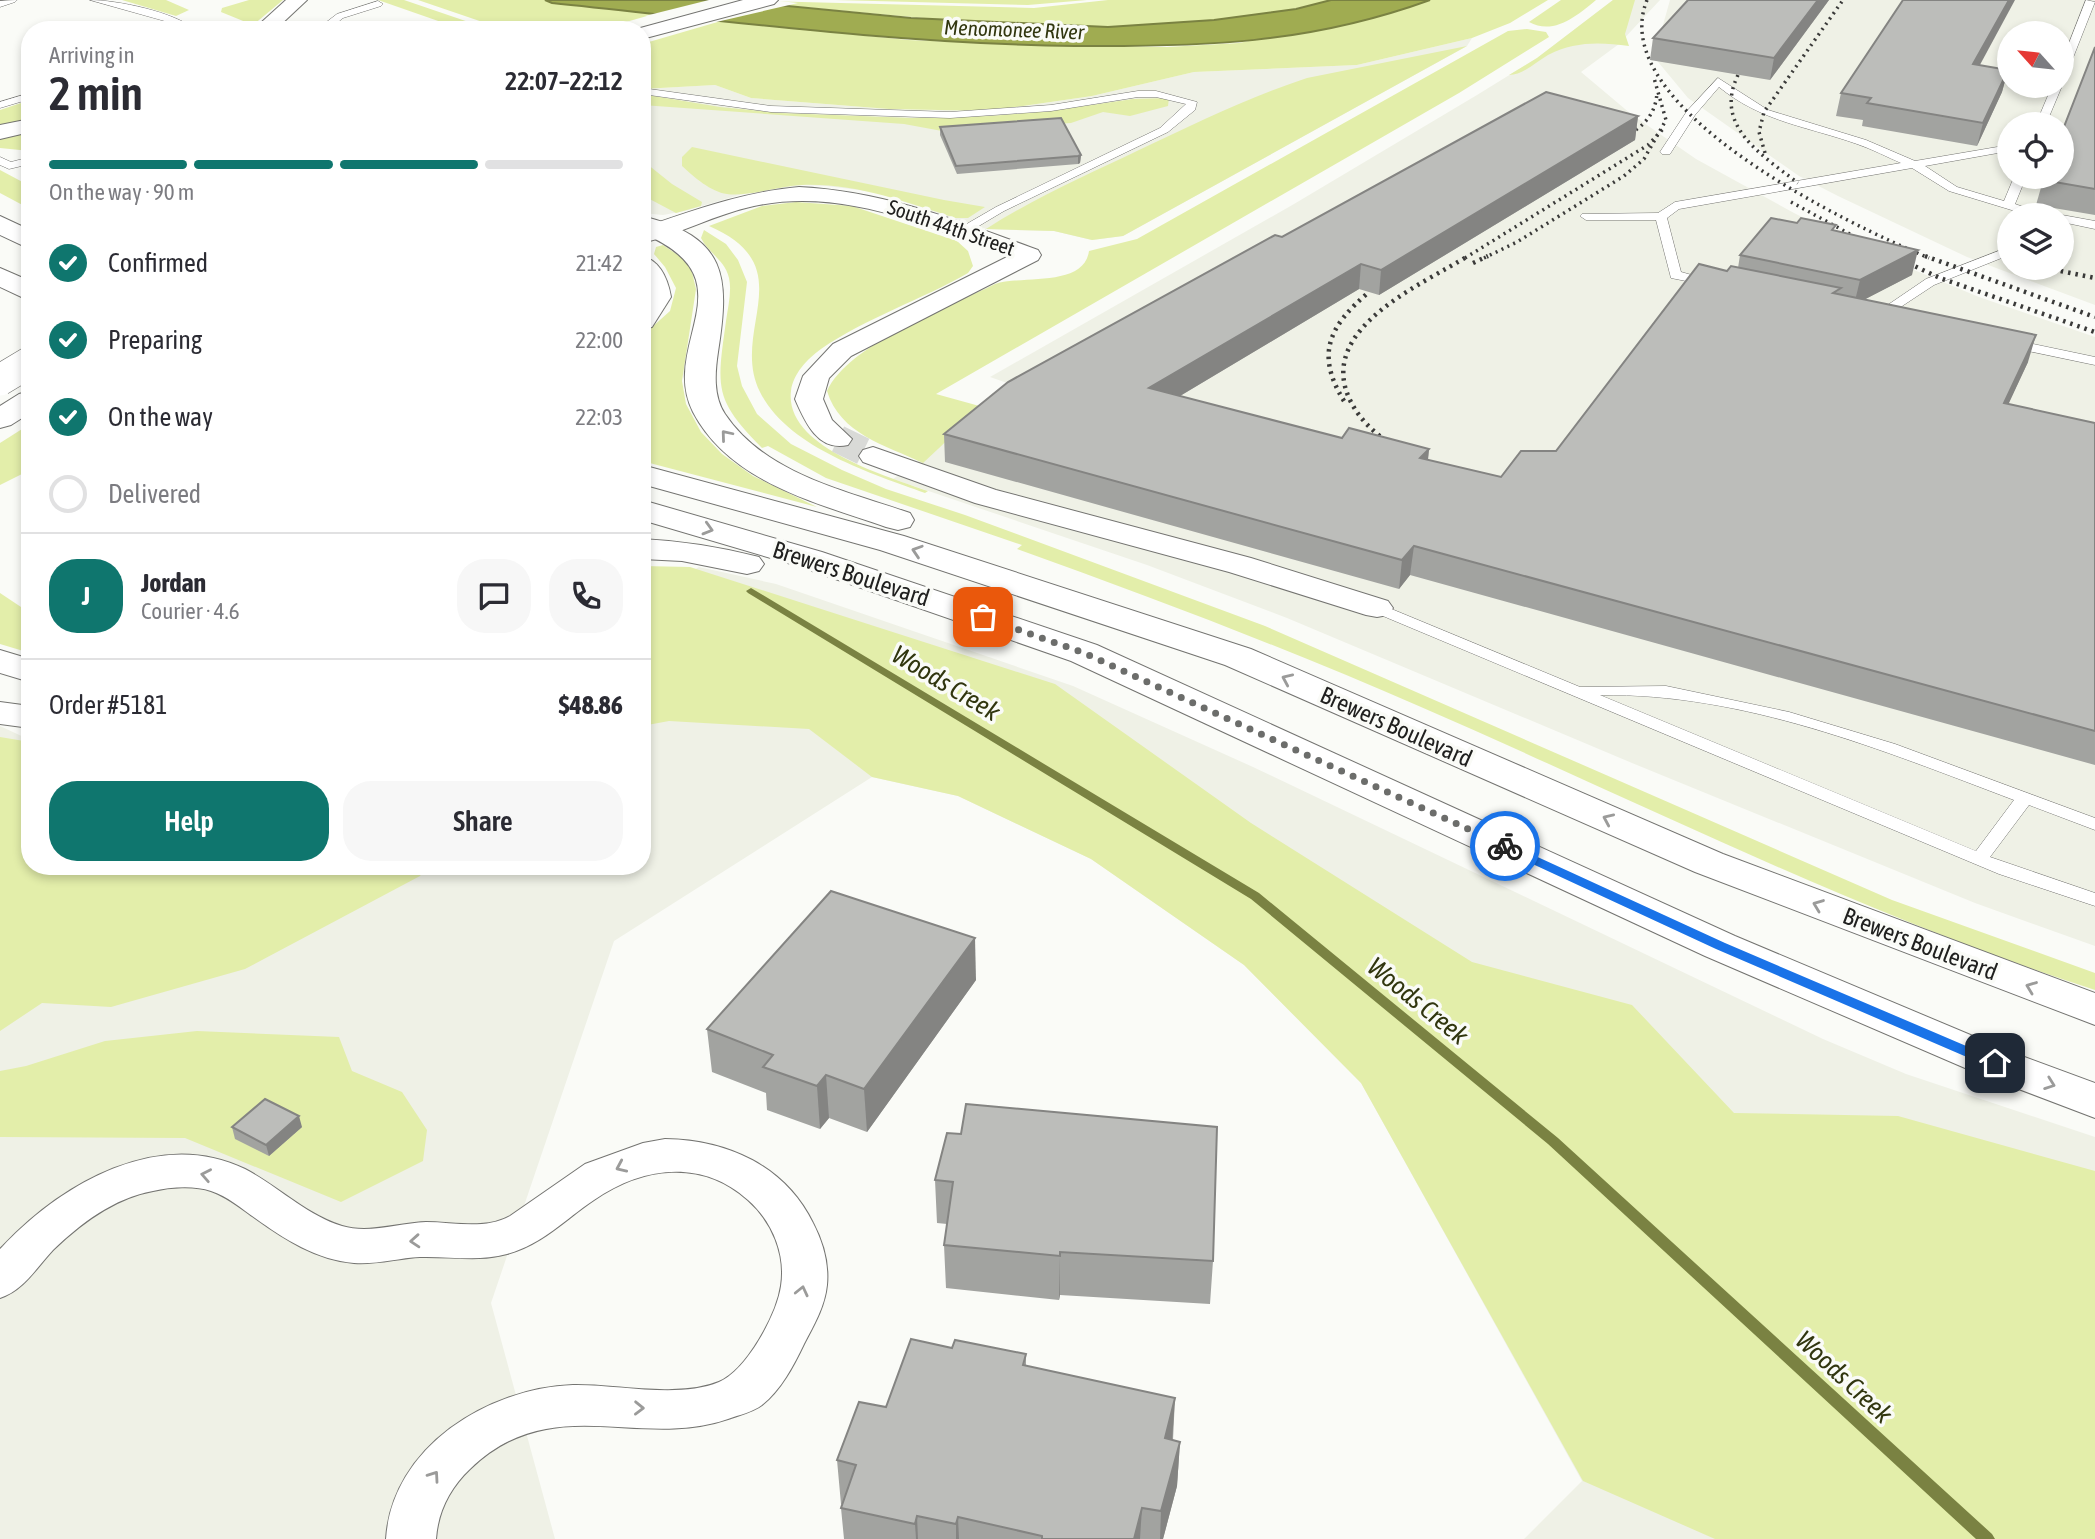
<!DOCTYPE html>
<html lang="en">
<head>
<meta charset="utf-8">
<style>
  :root { --surface:#fff; --page:#f7f7f7; --text:#2b2b33; --muted:#7c7c81; --line:#e1e1e2; --accent:#0f766e }
  body { margin:0; font-family:"Asap Condensed",sans-serif; background:var(--page); color:var(--text); height:100vh; display:flex; flex-direction:column; font-size:26px; white-space:nowrap }
  * { box-sizing:border-box; margin:0 }
  p { font-size:23px; color:var(--muted) }
  .icon { flex:none; width:38px; height:38px; fill:none; stroke:currentColor; stroke-width:2; stroke-linecap:round; stroke-linejoin:round }
  .map { position:relative; flex:1; overflow:hidden }
  .side { position:absolute; left:21px; top:21px; width:630px; height:854px; display:flex; flex-direction:column; background:var(--surface); border-radius:28px; box-shadow:0 4px 10px #0003 }
  .side>* { flex:none }
  .needle { width:46px; rotate:297deg }
  .controls { position:absolute; left:1997px; top:21px; display:grid; gap:14px }
  .controls a { display:grid; place-items:center; width:77px; height:77px; border-radius:50%; background:var(--surface); box-shadow:0 4px 10px #0003; font-size:35px }
  .pin { position:absolute; display:grid; place-items:center; width:60px; height:60px; color:#fff; margin:-30px; border-radius:14px; box-shadow:0 4px 10px #0006 }
  .courier { position:absolute; display:grid; place-items:center; width:70px; height:70px; margin:-35px; border:5px solid #1a73e8; border-radius:50%; background:#fff; color:#222; box-shadow:0 2px 9px #0007 }
  .head em { font-style:normal; font-weight:600 }
  .head div { display:flex; flex-direction:column-reverse }
  .head { display:flex; align-items:center; justify-content:space-between; height:119px; padding:0 28px }
  h1 { font-size:46px; font-weight:600; line-height:52px }
  .bar { display:grid; grid-template-columns:repeat(4,1fr); gap:10px 7px; align-content:center; height:84px; padding:0 28px }
  .bar i { height:9px; border-radius:5px; background:var(--line) }
  .bar .active { background:var(--accent) }
  .bar p { grid-column:span 4 }
  .line { display:flex; align-items:center; gap:18px; padding:0 28px; border-top:2px solid var(--line) }
  .line div { flex:1 }
  .round { display:grid; place-items:center; flex:none; width:74px; height:74px; border-radius:28px; background:var(--page) }
  ol { padding:0 28px; list-style:none }
  li { display:flex; align-items:center; gap:21px; height:77px }
  li p { margin-inline-start:auto }
  li .icon { padding:7px; border-radius:50%; background:var(--accent); color:#fff; stroke-width:4 }
  li:last-child { color:var(--muted) }
  li i { width:38px; height:38px; border:4px solid var(--line); border-radius:50% }
  .button { display:flex; gap:14px; margin-top:auto; padding:14px 28px }
  .button a { flex:1; height:80px; border-radius:28px; background:var(--accent); color:#fff; font-size:28px; font-weight:600; line-height:80px; text-align:center }
  .button a+a { background:var(--page); color:var(--text) }
  .map>svg:first-child { display:block }
</style>
</head>
<body>
<div class="map">
<svg width="2095" height="1539" viewBox="0 0 2095 1539">
  <rect width="100%" height="100%" fill="#fafbf7"/>
  <g fill="#eff1e6" fill-rule="evenodd">
    <path d="M1613,0H1660L1619,44L1581,72L1631,114L1696,159L1794,213L1878,255L1979,297L2095,337V946L1975,903L1632,763L1287,618L1147,565L893,479L984,416L1030,391L990,377L1294,204L1477,95L1537,58Z"/>
    <path d="M1670,0H2095V305L1967,257L1838,196L1799,176L1688,98L1654,57ZM2009,33H2062V86H2009ZM2009,124H2062V177H2009ZM2009,215H2062V268H2009Z"/>
    <path d="M1472,38L1467,46L1123,236L1092,240L1054,231L986,229L875,192L826,186L803,185L753,191L685,211L663,215L642,213V89L715,85L751,98L889,109L988,111L1092,96L1194,72L1357,65Z"/>
    <path d="M699,567L776,584L1073,686L1253,767L1823,1039L1906,1074L2095,1137V1539H1524L1582,1481L1361,1083L1244,965L1091,859L958,796L872,777L614,941L491,1303L555,1539H0V726L30,740V866H642V599Z"/>
  </g>
  <g fill="#e3eeaa">
    <path d="M122,0H166L189,10L176,16Z"/>
    <path d="M249,0H283L253,25L221,12L222,8Z"/>
    <path d="M378,0H404L492,30H464Z"/>
    <path d="M418,0H545L552,3L654,14L598,30H506Z"/>
    <path d="M727,0L1034,8L1108,0H1331C1138,51 923,16 727,0Z"/>
    <path d="M835,0H1087L1028,5Z"/>
    <path d="M1430,0H1548L1510,23L1472,38L1357,65L1194,72L1092,96L988,111L889,109L751,98L715,85L642,89V44L721,21L908,40L1033,45L1167,47L1239,43L1412,6Z"/>
    <path d="M1561,0H1596C1578,15 1554,36 1529,22Z"/>
    <path d="M1613,0H1635L1625,34L1629,46C1600,42 1575,41 1548,55C1536,62 1523,75 1509,75L1537,58Z"/>
    <path d="M1527,29L1546,32L1549,37L1459,93L936,394L983,407L923,463C885,445 840,434 827,391C849,344 947,308 995,284C1020,275 1084,288 1089,251L1137,239L1508,31Z"/>
    <path d="M1467,46L1123,236L1092,240L1054,231L986,229C1034,198 1087,175 1139,150C1194,124 1249,97 1307,78Z"/>
    <path d="M642,94L720,107L781,113L912,118L990,116L1050,111L1133,99L1169,98L1168,106L1130,116L1103,112L1071,123L942,131L904,124L642,105Z"/>
    <path d="M30,100V119L0,126V110Z"/>
    <path d="M30,131V151L0,148V138Z"/>
    <path d="M692,147L944,200L985,207L968,218H955C905,202 856,183 802,185C781,186 745,197 727,194C711,192 694,177 682,166V157Z"/>
    <path d="M642,160L672,184L702,202L701,206L676,213L642,195Z"/>
    <path d="M0,170L30,186V209L0,193Z"/>
    <path d="M796,202L852,206L957,241L968,251L973,266L968,273C921,300 866,318 821,349C807,359 793,374 791,391C784,447 887,476 928,491L925,493C872,474 787,447 760,392C729,330 804,267 709,226L762,206Z"/>
    <path d="M704,230L726,244L738,260L747,282L737,366L742,386L757,414L791,444L842,470L886,489L965,515L1265,626L1892,900L2095,973V990C1863,915 1644,804 1421,707C1288,649 1154,598 1017,549L1022,545L826,478L768,446L762,448C713,399 717,387 726,321C728,307 732,291 729,278C725,260 708,253 701,238Z"/>
    <path d="M663,245L684,259L692,272L696,289L682,381L686,404L701,432L722,454L753,476L817,507L642,461V336L670,311L676,288L665,267L654,254L656,247Z"/>
    <path d="M30,424V470L0,485V443Z"/>
    <path d="M642,566L690,567L1055,684L1251,823L1472,962L1632,1005L1734,1113L1898,1116L2095,1171V1539H1715L1583,1481L1361,1083L1244,965L1091,859L958,796L872,777L809,729L669,721L642,726Z"/>
    <path d="M0,593L30,613V653L0,644Z"/>
    <path d="M0,737L30,742V866H427L420,876L245,969L111,1007L42,1003L0,1031Z"/>
    <path d="M197,1031L339,1037L352,1071L402,1092L427,1130L423,1161L341,1202L185,1138L0,1137V1071L26,1066L105,1041Z"/>
  </g>
  <path fill="#a0ac51" stroke="#7a8242" stroke-width="2" d="M545,0H727L911,18L1108,27L1214,20L1296,9L1331,0H1430C1309,44 1202,47 1075,46C900,44 726,21 552,3Z"/>
  <path fill="#fafbf7" d="M709,0H770L798,3L712,23L645,16Z"/>
  <g fill="none" stroke-linecap="round" stroke-linejoin="round">
    <path fill="#7a8242" fill-rule="evenodd" d="M751,588L1259,893L1558,1138L1992,1534L1995,1539H1976L1548,1144L1251,899L748,593L746,591Z"/>
    <path stroke="#d9dad7" stroke-width="28" stroke-dasharray="28 14" stroke-linecap="butt" d="M838,439L873,456"/>
    <g stroke="#747471" stroke-width="1">
      <g id="lane">
        <path d="M17,0L15,2L0,7V1Z"/>
        <path d="M90,0C116,0 176,12 195,30H183L175,24Z"/>
        <path d="M2086,0L2095,2L2067,73L2062,76V61Z"/>
        <path d="M378,1L383,4L381,6L343,18L328,30H316L337,14Z"/>
        <path d="M1718,78L1768,110L1866,140L1915,161L2009,145V151L1925,166L1957,187L2004,201L2014,177H2026L2015,204L2046,215H2028L1949,191L1912,168L1679,209L1667,218L1681,272L1717,282L1711,286L1671,278L1656,220H1586L1580,216L1582,214L1658,213L1675,202L1901,163C1887,157 1872,149 1857,144C1806,126 1762,122 1719,87L1695,115L1670,154H1662L1660,152L1687,111Z"/>
        <path d="M2062,85V86L2046,124H2036L2052,86Z"/>
        <path d="M642,88L771,106L950,112L1051,105L1138,91H1156L1197,102L1195,110L1168,132L1004,211L962,236L956,232L958,229L996,207L1160,128L1186,104L1156,97H1138L1051,111L950,118L771,112L642,94Z"/>
        <path d="M30,93V99L0,108V102Z"/>
        <path d="M0,157L11,162L30,157V164L9,169L0,165Z"/>
        <path d="M2062,215L2095,221V229L2062,222Z"/>
        <path d="M2009,247V255L1934,285L1884,318H1874L1873,315L1926,279Z"/>
        <path d="M2009,339L2095,357V365L2004,346L2002,343Z"/>
        <path d="M1377,603L1580,687L1666,686L1789,712L1895,744L2095,818V830L2029,805L1990,857L2095,893V906L1999,874L1371,611L1369,608ZM1600,695C1744,693 1882,750 2014,800L1976,851Z"/>
      </g>
    </g>
    <g stroke="#747471" stroke-width="2">
      <g id="street">
        <path d="M286,0H307L275,30H253Z"/>
        <path d="M30,119V132L0,139V125Z"/>
        <path d="M799,187C884,191 959,221 1038,250L1041,255L1038,260L851,356L829,378L823,399L832,420L852,439L848,445C818,452 805,422 795,399L803,376L833,344L1009,256C927,226 843,187 754,206C716,214 680,234 642,243V228C695,210 743,192 799,187Z"/>
        <path d="M873,447L996,490L1251,558L1388,601L1393,608L1388,615L1377,617L1366,615L1229,572L975,503L863,462L859,456L863,450Z"/>
        <path d="M665,1139C728,1140 785,1166 813,1223C823,1242 829,1264 827,1285C825,1306 814,1325 804,1344C794,1365 781,1390 762,1405C753,1412 739,1415 728,1419C637,1450 552,1390 470,1469C450,1488 438,1511 436,1539H386C392,1447 488,1388 573,1385C617,1384 678,1399 719,1382C747,1370 777,1314 781,1286C786,1254 772,1221 748,1200C701,1158 642,1167 594,1200C564,1220 543,1244 507,1254C479,1262 449,1256 420,1257C398,1258 376,1265 354,1263C317,1260 284,1239 255,1218C242,1209 227,1196 211,1191C194,1185 170,1187 153,1191C114,1198 81,1223 53,1250C36,1268 24,1290 0,1298V1249L3,1246C62,1184 158,1127 245,1169C278,1186 306,1215 342,1226C369,1234 399,1223 426,1222C454,1222 485,1230 510,1216L585,1164L643,1143Z"/>
      </g>
    </g>
    <g stroke="#747471" stroke-width="2">
      <g id="secondary">
        <path d="M743,0H778L774,4L642,39V30H633Z"/>
        <path d="M30,391V413L11,425L0,428V406L19,394Z"/>
      </g>
    </g>
    <g stroke="#747471" stroke-width="2">
      <g id="highway">
        <path d="M0,216L30,230V249L0,235Z"/>
        <path d="M642,216C727,237 730,276 718,352C715,372 713,396 725,414C765,474 846,491 910,513L914,520L910,527L898,530L886,527C818,503 730,483 693,412C658,343 754,280 642,233Z"/>
        <path d="M642,256C661,261 668,280 671,297L652,327L642,329Z"/>
        <path d="M0,268L30,281V301L0,287Z"/>
        <path d="M642,465L904,536L1251,649L1723,854L2095,993V1025L1695,872L1225,665L880,550L642,484Z"/>
        <path d="M642,500L822,552L1097,645L1735,936L2011,1052L2095,1083V1118L1979,1074L1705,956L1071,661L798,566L642,520Z"/>
        <path d="M642,539C682,541 720,547 759,557L764,564L759,571L747,574L682,561L642,559Z"/>
        <path d="M0,650L30,659V682L0,673Z"/>
        <path d="M0,702L30,706V728L0,724Z"/>
      </g>
    </g>
    <use href="#lane" fill="#fff" fill-rule="evenodd"/>
    <use href="#street" fill="#fff" fill-rule="evenodd"/>
    <use href="#secondary" fill="#fff" fill-rule="evenodd"/>
    <use href="#highway" fill="#fff" fill-rule="evenodd"/>
    <g stroke="#3a3a39" stroke-width="3.5" stroke-dasharray="2 4.5" stroke-linecap="butt">
      <path d="M1647,0C1603,108 1852,226 1929,258"/>
      <path d="M1738,75C1713,126 1762,155 1798,183"/>
      <path d="M1625,137C1644,126 1656,114 1657,92"/>
      <path d="M1765,153L1759,132L1764,112L1843,0"/>
      <path d="M1791,202L1870,245"/>
      <path d="M1465,258L1648,145L1663,129"/>
      <path d="M1484,258L1517,242L1624,176L1644,159L1666,120L1654,78"/>
    </g>
    <g stroke="#3a3a39" stroke-width="4.5" stroke-dasharray="2.5 5" stroke-linecap="butt">
      <path d="M1925,256L2095,317"/>
      <path d="M1895,257L1940,278L2095,332"/>
      <path d="M1473,263L1488,256"/>
      <path d="M2046,268L2095,278"/>
      <path d="M1344,401C1315,354 1329,326 1369,292"/>
      <path d="M1392,445C1374,433 1358,418 1349,398C1318,328 1421,285 1468,256"/>
    </g>
    <g stroke="#747471" stroke-width="32" stroke-linecap="butt">
      <path id="secondary-bridge" d="M0,380L30,362"/>
    </g>
    <use href="#secondary-bridge" stroke="#fff" stroke-width="31"/>
  </g>
  <g fill="#a2a3a0">
    <path d="M1688,0H1829L1770,80L1650,60L1653,38Z"/>
    <path d="M2095,47V215L2036,205L2044,177Z"/>
    <path d="M1979,65L2008,70L2002,92L1977,146L1862,126L1863,120L1836,116L1841,93Z"/>
    <path d="M1638,116L1635,140L1379,295L1359,289L1180,396L1342,438L1429,449L1428,460L1501,477L1556,451L1727,271L1738,268L1740,255L1834,231L1912,275L1865,299L2028,362L2008,404L2095,423V765L1410,575L1399,589L945,462L944,434L1282,237Z"/>
    <path d="M940,127L1081,155L1080,163L1078,164L957,174L940,135Z"/>
    <path d="M976,980L867,1132L829,1118L820,1129L767,1110L766,1093L712,1072L707,1029Z"/>
    <path d="M232,1127H302L269,1156L235,1139Z"/>
    <path d="M947,1133L1213,1261L1210,1304L1060,1295L1059,1300L946,1288L944,1245L947,1224L937,1223L935,1180Z"/>
    <path d="M952,1348L1026,1354V1366L1175,1398L1173,1440L1180,1442L1177,1486L1163,1539H844L841,1508L842,1504H841L837,1460L886,1407Z"/>
  </g>
  <g fill="#848482">
    <path d="M1818,0H1829L1770,80L1774,58Z"/>
    <path d="M2009,0H2015L1968,87L1973,64Z"/>
    <path d="M2008,70L2002,92L1977,146L1983,123Z"/>
    <path d="M1638,116L1635,140L1379,295L1381,270Z"/>
    <path d="M1081,155L1080,163L1078,164V156Z"/>
    <path d="M1918,250L1912,275L1854,305L1860,280Z"/>
    <path d="M1361,264L1359,289L1148,415L1149,388Z"/>
    <path d="M2036,335L2028,362L1996,431L2004,403Z"/>
    <path d="M1429,449L1426,477L1420,458Z"/>
    <path d="M1414,546L1410,575L1399,589L1402,560Z"/>
    <path d="M975,938L976,980L867,1132L864,1089Z"/>
    <path d="M826,1075L829,1118L820,1129L817,1086Z"/>
    <path d="M299,1116L302,1127L269,1156L266,1145Z"/>
    <path d="M1060,1252V1295L1059,1300L1060,1256Z"/>
    <path d="M1175,1398L1172,1442L1165,1438Z"/>
    <path d="M1180,1442L1177,1486L1163,1539H1160L1161,1511Z"/>
    <path d="M1142,1508L1140,1539H1134Z"/>
    <path d="M917,1516L918,1539H916L915,1524Z"/>
    <path d="M958,1517L959,1539H956V1524Z"/>
  </g>
  <g fill="#bcbdba" stroke="#848482" stroke-width="2">
    <path d="M1688,0H1818L1774,58L1653,38Z"/>
    <path d="M1903,0H2009L1973,64L2008,70L1983,123L1867,103L1871,98L1841,93Z"/>
    <path d="M2095,47V189L2043,180L2044,177H2062V132Z"/>
    <path d="M1546,92L1638,116L1381,270L1361,264L1149,388L1342,438L1349,428L1429,449L1420,458L1501,477L1521,451H1556L1699,264L1727,271L1731,266L1841,288L1833,293L2036,335L2004,403L2095,423V731L1414,546L1402,560L944,434L1008,382L1275,235L1282,237Z"/>
    <path d="M1061,118L1081,155L1078,156L956,166L940,127Z"/>
    <path d="M1771,218L1797,223L1801,218L1836,225L1832,230L1918,250L1860,280L1740,255Z"/>
    <path d="M831,891L975,938L864,1089L826,1075L817,1086L763,1067L773,1055L707,1029Z"/>
    <path d="M265,1099L299,1116L266,1145L232,1127Z"/>
    <path d="M966,1104L1217,1127L1213,1261L1060,1252V1256L944,1245L953,1182L935,1180L947,1133L961,1134Z"/>
    <path d="M911,1339L952,1348L955,1340L1026,1354L1023,1365L1175,1398L1165,1438L1180,1442L1161,1511L1142,1508L1134,1539H1042V1536L958,1517L956,1524L917,1516L915,1524L841,1508L856,1465L837,1460L859,1402L886,1407Z"/>
  </g>
  <defs><path id="oneway-chevron" d="M-2-3.5L2.5 0L-2 3.5" fill="none" stroke-width="1.6" stroke-linecap="round" stroke-linejoin="round" transform="scale(1.75)"/></defs>
  <g stroke="#9b9b9a">
    <use href="#oneway-chevron" transform="translate(726 435) rotate(-130)"/>
    <use href="#oneway-chevron" transform="translate(708 529) rotate(16)"/>
    <use href="#oneway-chevron" transform="translate(917 551) rotate(-162)"/>
    <use href="#oneway-chevron" transform="translate(1287 679) rotate(-156)"/>
    <use href="#oneway-chevron" transform="translate(1608 819) rotate(-156)"/>
    <use href="#oneway-chevron" transform="translate(1818 905) rotate(-159)"/>
    <use href="#oneway-chevron" transform="translate(2031 987) rotate(-159)"/>
    <use href="#oneway-chevron" transform="translate(2050 1084) rotate(20)"/>
    <use href="#oneway-chevron" transform="translate(621 1167) rotate(156)"/>
    <use href="#oneway-chevron" transform="translate(206 1175) rotate(-169)"/>
    <use href="#oneway-chevron" transform="translate(415 1241) rotate(176)"/>
    <use href="#oneway-chevron" transform="translate(802 1291) rotate(-77)"/>
    <use href="#oneway-chevron" transform="translate(639 1408) rotate(1)"/>
    <use href="#oneway-chevron" transform="translate(434 1476) rotate(-55)"/>
  </g>
  <path fill="#1a73e8" d="M1505,842L1725,943L1999,1060L2001,1063L1995,1068L1990,1067L1716,949L1500,849L1499,846Z"/>
  <g fill="none" stroke-linecap="round" stroke-linejoin="round">
    <path stroke="#6c6d6b" stroke-width="7" stroke-dasharray="0 12.6" d="M983,617L1084,653L1505,846"/>
  </g>
  <g text-anchor="middle" stroke-width="7" stroke-linejoin="round" paint-order="stroke">
    <g font-size="21" font-style="italic" fill="#31360f" stroke="#fafbf7">
      <text transform="translate(1014 30) rotate(2)" y="7">Menomonee River</text>
    </g>
    <g font-size="21" fill="#20201f" stroke="#fafbf7">
      <text transform="translate(951 228) rotate(19)" y="7">South 44th Street</text>
    </g>
    <g font-size="24" fill="#20201f" stroke="#fafbf7">
      <text transform="translate(851 574) rotate(18)" y="8">Brewers Boulevard</text>
      <text transform="translate(1396 727) rotate(24)" y="8">Brewers Boulevard</text>
      <text transform="translate(1920 944) rotate(21)" y="8">Brewers Boulevard</text>
    </g>
    <g font-size="26" font-style="italic" fill="#31360f" stroke="#fafbf7">
      <text transform="translate(946 683) rotate(31)" y="9">Woods Creek</text>
      <text transform="translate(1418 1001) rotate(39)" y="9">Woods Creek</text>
      <text transform="translate(1844 1377) rotate(43)" y="9">Woods Creek</text>
    </g>
  </g>
</svg>
<div class="controls">
<a><svg class="needle" viewBox="-14 -14 28 28"><path d="M0-13l5 13h-10z" fill="#e53935"/><path d="M0 13l5-13h-10z" fill="#7c7c81"/></svg></a>
<a><svg class="icon" aria-label="locate" viewBox="0 0 24 24"><circle cx="12" cy="12" r="6"/><path d="M12 2v4M12 18v4M2 12h4M18 12h4"/></svg></a>
<a><svg class="icon" aria-label="layers" viewBox="0 0 24 24"><path d="M12 4l9 5-9 5-9-5zM3 14l9 5 9-5"/></svg></a>
</div>
<div class="pin" style="left:983px;top:617px;background:#ea580c"><svg class="icon" aria-label="bag" viewBox="0 0 24 24"><path d="M5 8h14l-1 12H6zM9 8a3 3 0 0 1 6 0"/></svg></div>
<div class="pin" style="left:1995px;top:1063px;background:#1f2937"><svg class="icon" aria-label="home" viewBox="0 0 24 24"><path d="M3 11l9-7 9 7M6 9v11h12V9"/></svg></div>
<div class="courier" style="left:1505px;top:846px"><svg class="icon" aria-label="bike" viewBox="0 0 24 24"><circle cx="6" cy="16" r="4"/><circle cx="18" cy="16" r="4"/><path d="M6 16l4-8h5l3 8M10 8l3 8H6M13 5h3"/></svg></div>
<section class="side">
<div class="head"><div><h1>2 min</h1><p>Arriving in</p></div><em>22:07–22:12</em></div>
<div class="bar"><i class="active"></i><i class="active"></i><i class="active"></i><i></i><p>On the way · 90 m</p></div>
<ol>
<li><svg class="icon" aria-label="check" viewBox="0 0 24 24"><path d="M5 12l5 5 9-10"/></svg>Confirmed<p>21:42</p></li>
<li><svg class="icon" aria-label="check" viewBox="0 0 24 24"><path d="M5 12l5 5 9-10"/></svg>Preparing<p>22:00</p></li>
<li><svg class="icon" aria-label="check" viewBox="0 0 24 24"><path d="M5 12l5 5 9-10"/></svg>On the way<p>22:03</p></li>
<li><i></i>Delivered</li>
</ol>
<div class="line" style="height:126px"><b class="round" style="background:var(--accent);color:#fff">J</b><div><b>Jordan</b><p>Courier · 4.6</p></div><a class="round"><svg class="icon" aria-label="chat" viewBox="0 0 24 24"><path d="M4 5h16v11H9l-5 4z"/></svg></a><a class="round"><svg class="icon" aria-label="phone" viewBox="0 0 24 24"><path d="M5 4h4l2 5-3 2q2 4 5 5l2-3 5 2v4C11 20 4 13 5 4z"/></svg></a></div>
<div class="line" style="height:91px"><div>Order #5181</div><b>$48.86</b></div>
<div class="button"><a>Help</a><a>Share</a></div>
</section>
</div>
</body>
</html>
